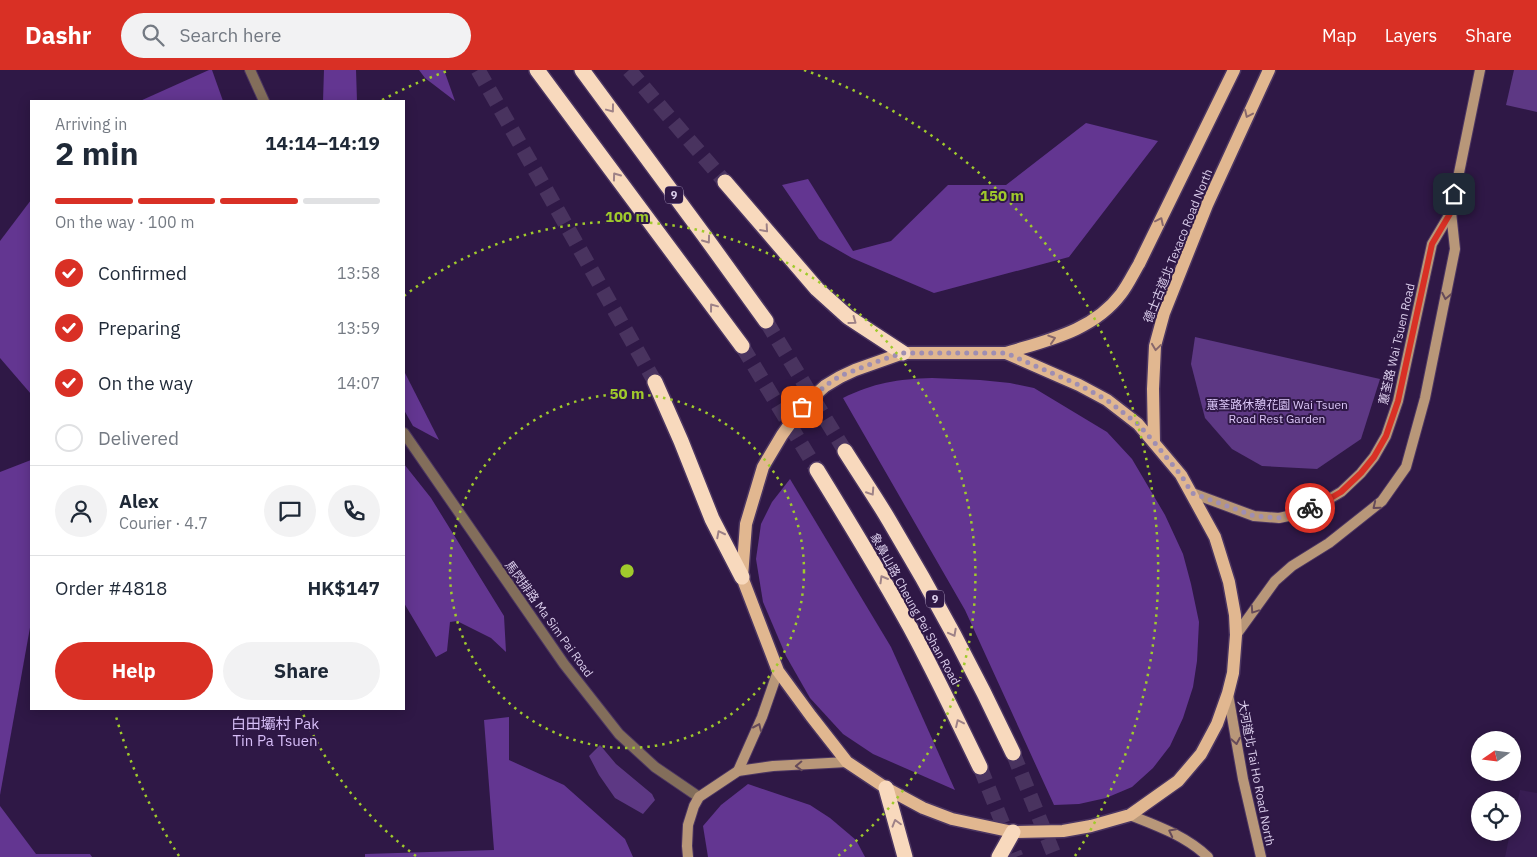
<!DOCTYPE html>
<html lang="en">
<head>
<meta charset="utf-8">
<style>
  :root { --surface:#fff; --page:#f2f2f3; --text:#1f2937; --muted:#747a83; --line:#e0e1e3; --accent:#d93025 }
  body { margin:0; font-family:"IBM Plex Sans","Noto Sans TC",sans-serif; background:var(--page); color:var(--text); height:100vh; display:flex; flex-direction:column; font-size:19px; white-space:nowrap }
  * { box-sizing:border-box; margin:0 }
  p { font-size:16px; color:var(--muted) }
  .icon { flex:none; width:28px; height:28px; fill:none; stroke:currentColor; stroke-width:2; stroke-linecap:round; stroke-linejoin:round }
  .map { position:relative; flex:1; overflow:hidden }
  .panel { position:absolute; left:30px; top:30px; width:375px; height:610px; display:flex; flex-direction:column; background:var(--surface); border-radius:0px; box-shadow:0 2px 12px #0003 }
  .panel>* { flex:none }
  .needle { width:32px; rotate:256deg }
  .controls { position:absolute; left:1471px; top:661px; display:grid; gap:10px }
  .controls a { display:grid; place-items:center; width:50px; height:50px; border-radius:50%; background:var(--surface); box-shadow:0 2px 12px #0003; font-size:25px }
  .pin { position:absolute; display:grid; place-items:center; width:42px; height:42px; color:#fff; margin:-21px; border-radius:10px; box-shadow:0 2px 8px #0006 }
  .courier { position:absolute; display:grid; place-items:center; width:50px; height:50px; margin:-25px; border:4px solid #d93025; border-radius:50%; background:#fff; color:#222; box-shadow:0 1px 6px #0007 }
  .head em { font-style:normal; font-weight:700 }
  .head div { display:flex; flex-direction:column-reverse }
  .head { display:flex; align-items:center; justify-content:space-between; height:85px; padding:0 25px }
  h1 { font-size:32px; font-weight:700; line-height:38px }
  .bar { display:grid; grid-template-columns:repeat(4,1fr); gap:8px 5px; align-content:center; height:60px; padding:0 25px }
  .bar i { height:6px; border-radius:4px; background:var(--line) }
  .bar .current { background:var(--accent) }
  .bar p { grid-column:span 4 }
  .line { display:flex; align-items:center; gap:12px; padding:0 25px; border-top:1px solid var(--line) }
  .line div { flex:1 }
  .round { display:grid; place-items:center; flex:none; width:52px; height:52px; border-radius:26px; background:var(--page) }
  ol { padding:0 25px; list-style:none }
  li { display:flex; align-items:center; gap:15px; height:55px }
  li p { margin-inline-start:auto }
  li .icon { padding:5px; border-radius:50%; background:var(--accent); color:#fff; stroke-width:4 }
  li:last-child { color:var(--muted) }
  li i { width:28px; height:28px; border:2px solid var(--line); border-radius:50% }
  .action { display:flex; gap:10px; margin-top:auto; padding:10px 25px }
  .action a { flex:1; height:58px; border-radius:30px; background:var(--accent); color:#fff; font-size:20px; font-weight:700; line-height:58px; text-align:center }
  .action a+a { background:var(--page); color:var(--text) }
  header { display:flex; align-items:center; gap:30px; box-sizing:border-box; height:70px; padding:0 25px; background:var(--accent); color:#fff }
  header strong { font-size:24px }
  nav { display:flex; gap:28px; margin-inline-start:auto; font-size:18px }
  .search { width:350px; height:45px; background:var(--page); display:flex; align-items:center; gap:12px; box-sizing:border-box; padding:0 18px; border-radius:28px; color:var(--muted); font-size:19px }
  .map>svg:first-child { display:block }
</style>
</head>
<body>
<header>
<strong>Dashr</strong>
<div class="search"><svg class="icon" aria-label="search" viewBox="0 0 24 24"><circle cx="10" cy="10" r="6"/><path d="M15 15l6 6"/></svg>Search here</div>
<nav><a>Map</a><a>Layers</a><a>Share</a></nav>
</header>
<div class="map">
<svg width="1537" height="787" viewBox="0 0 1537 787">
  <rect width="100%" height="100%" fill="#2f1846"/>
  <path fill="#381d53" d="M1520,720L1537,723V787H1505L1510,763L1512,762L1513,751Z"/>
  <g fill="#5d3884">
    <path d="M1514,0H1537V42L1506,35Z"/>
    <path d="M1195,267L1380,309L1361,369L1317,399L1262,396L1232,379L1205,348L1191,294Z"/>
    <path d="M600,675L616,694L652,724L655,730L643,744L615,728L599,705L589,686Z"/>
  </g>
  <g fill="#633691">
    <path d="M209,0H212L223,31H140Z"/>
    <path d="M324,0H356L357,31H323Z"/>
    <path d="M419,0H444L455,31L425,8Z"/>
    <path d="M1086,53L1158,71L1069,187L934,223L852,188L819,169L782,115L808,109L853,181L891,171L948,115H1006Z"/>
    <path d="M31,130V324L0,288V171Z"/>
    <path d="M404,301L439,370L413,356L404,340Z"/>
    <path d="M932,308L980,310L1010,313L1034,318L1107,362L1132,389L1165,445L1183,484L1191,514L1199,552L1197,591L1193,617L1183,648L1170,676L1153,698L1132,717L1106,728L1079,734L1054,735L965,540L843,328C873,313 898,309 932,308Z"/>
    <path d="M31,390V552L0,725V402Z"/>
    <path d="M404,394L431,428L504,546L506,582L491,568L457,551L450,552L447,581L436,587L404,533Z"/>
    <path d="M790,409L891,577L955,720L873,684L843,664L810,628L786,586L763,532L756,489L761,454L772,432Z"/>
    <path d="M509,647V690L564,715L625,769L633,787H365V784L494,780L484,650Z"/>
    <path d="M748,714L810,735L830,748L856,770L865,787H708L703,756L721,735Z"/>
    <path d="M0,736L36,784H90L92,787H0Z"/>
  </g>
  <g fill="none" stroke-linecap="round" stroke-linejoin="round">
    <g stroke="#49335f" stroke-width="15" stroke-dasharray="15 8" stroke-linecap="butt">
      <path d="M478,0L655,312"/>
      <path d="M629,0L725,112"/>
      <path d="M766,251L845,381"/>
      <path d="M742,276L817,400"/>
      <path d="M1013,683L1055,787"/>
      <path d="M980,697L1016,787"/>
    </g>
    <g stroke="#4b3561" stroke-width="12">
      <g id="street">
        <path d="M250,0L264,31"/>
        <path d="M404,363L564,594L619,664L655,697L699,727"/>
      </g>
    </g>
    <g stroke="#4b3561" stroke-width="12">
      <g id="secondary">
        <path d="M1192,423L1254,446L1279,448L1293,445L1324,432L1341,422L1361,403L1374,387L1386,366L1398,331L1432,174L1451,142L1480,0"/>
        <path d="M1236,565L1275,511L1292,496L1329,473L1382,431L1406,397L1425,328L1455,179L1451,142"/>
        <path d="M1228,624L1243,709L1261,787"/>
        <path d="M738,701L762,647L778,601"/>
        <path d="M1130,745C1158,756 1186,766 1208,787"/>
        <path d="M688,787L687,776L688,755L694,736L699,727L738,701L773,696L847,692"/>
      </g>
    </g>
    <g stroke="#4b3561" stroke-width="15">
      <g id="primary">
        <path d="M903,283H1006L1079,315L1107,330L1138,354L1181,405L1215,467L1229,512L1235,545L1236,565L1233,603L1228,623L1217,654L1201,684L1178,711L1130,745L1091,756L1063,761L1013,762L952,749L923,738L886,718L847,692L811,646L778,601L742,507L746,454L763,397L782,365L802,337L825,316L840,307L855,300Z"/>
        <path d="M1006,283C1048,270 1093,261 1121,224C1128,215 1133,204 1139,194L1234,0"/>
        <path d="M1154,372L1153,319L1155,276L1164,243L1207,135L1269,0"/>
      </g>
    </g>
    <g stroke="#4b3561" stroke-width="18">
      <g id="highway">
        <path d="M537,0L742,276"/>
        <path d="M582,0L706,168L766,251"/>
        <path d="M725,112L817,219L848,247L903,283"/>
        <path d="M655,312L681,371L712,449L742,507"/>
        <path d="M845,381C860,405 876,428 890,452C935,527 976,604 1013,683"/>
        <path d="M817,400C849,452 881,504 910,557C935,603 957,650 980,697"/>
        <path d="M886,718L905,787"/>
        <path d="M999,787L1013,762"/>
      </g>
    </g>
    <use href="#street" stroke="#836e5b" stroke-width="10"/>
    <use href="#secondary" stroke="#b89779" stroke-width="10"/>
    <use href="#primary" stroke="#e1b790" stroke-width="12"/>
    <use href="#highway" stroke="#f8d9bd" stroke-width="15"/>
  </g>
  <defs><path id="oneway-chevron" d="M-2-3.5L2.5 0L-2 3.5" fill="none" stroke-width="1.6" stroke-linecap="round" stroke-linejoin="round" transform="scale(1.25)"/></defs>
  <g stroke="#9e8287">
    <use href="#oneway-chevron" transform="translate(611 39) rotate(53)"/>
    <use href="#oneway-chevron" transform="translate(616 106) rotate(-126)"/>
    <use href="#oneway-chevron" transform="translate(765 159) rotate(49)"/>
    <use href="#oneway-chevron" transform="translate(707 170) rotate(54)"/>
    <use href="#oneway-chevron" transform="translate(713 237) rotate(-127)"/>
    <use href="#oneway-chevron" transform="translate(853 251) rotate(36)"/>
    <use href="#oneway-chevron" transform="translate(871 422) rotate(57)"/>
    <use href="#oneway-chevron" transform="translate(720 464) rotate(-117)"/>
    <use href="#oneway-chevron" transform="translate(883 509) rotate(-120)"/>
    <use href="#oneway-chevron" transform="translate(953 563) rotate(62)"/>
    <use href="#oneway-chevron" transform="translate(959 653) rotate(-115)"/>
    <use href="#oneway-chevron" transform="translate(896 753) rotate(-106)"/>
  </g>
  <g stroke="#88686b">
    <use href="#oneway-chevron" transform="translate(1248 44) rotate(115)"/>
    <use href="#oneway-chevron" transform="translate(1160 151) rotate(-64)"/>
    <use href="#oneway-chevron" transform="translate(1052 269) rotate(-18)"/>
    <use href="#oneway-chevron" transform="translate(1156 277) rotate(98)"/>
  </g>
  <g stroke="#664b5a">
    <use href="#oneway-chevron" transform="translate(1446 226) rotate(101)"/>
    <use href="#oneway-chevron" transform="translate(1376 436) rotate(141)"/>
    <use href="#oneway-chevron" transform="translate(1254 540) rotate(124)"/>
    <use href="#oneway-chevron" transform="translate(758 657) rotate(-66)"/>
    <use href="#oneway-chevron" transform="translate(1236 671) rotate(80)"/>
    <use href="#oneway-chevron" transform="translate(799 696) rotate(178)"/>
    <use href="#oneway-chevron" transform="translate(1172 762) rotate(-153)"/>
  </g>
  <g fill="none" stroke-linecap="round" stroke-linejoin="round">
    <path stroke="#9f8eb2" stroke-width="5" stroke-dasharray="0 9" d="M802,337L825,316L840,306L881,290L903,283H1006L1079,315L1107,330L1138,354L1154,372L1181,405L1192,423L1254,446L1278,448L1310,438"/>
    <path stroke="#d93025" stroke-width="6" d="M1310,438L1324,432L1341,422L1361,403L1374,387L1386,366L1398,331L1432,174L1451,142L1454,124"/>
  </g>
  <g fill="none" stroke="#a0ca2c" stroke-width="2.5" stroke-dasharray="2.5 5">
    <circle cx="627" cy="501" r="177"/>
    <path d="M416 786A354 354 0 0 1 301 639M404 226A354 354 0 1 1 838 786"/>
    <path d="M179 786A531 531 0 0 1 115 643M382 30A531 531 0 0 1 450 0M804 0A531 531 0 0 1 1075 786"/>
  </g>
  <g text-anchor="middle" stroke-width="4" stroke-linejoin="round" paint-order="stroke">
    <g fill="#2f1846" stroke="#a797ba" stroke-width="1">
      <rect x="665" y="116.5" width="18" height="17" rx="4"/>
      <rect x="926" y="520.5" width="18" height="17" rx="4"/>
    </g>
    <g font-size="11" font-weight="bold" fill="#dbceec">
      <text x="674" y="129">9</text>
      <text x="935" y="533">9</text>
    </g>
    <g font-size="12" fill="#dbceec" stroke="#2f1846">
      <text transform="translate(1178 176) rotate(-68)" y="4">德士古道北 Texaco Road North</text>
      <text transform="translate(1397 274) rotate(-77)" y="4">蕙荃路 Wai Tsuen Road</text>
      <text transform="translate(915 539) rotate(61)" y="4">象鼻山路 Cheung Pei Shan Road</text>
      <text transform="translate(549 549) rotate(54)" y="4">馬閃排路 Ma Sim Pai Road</text>
      <text transform="translate(1256 703) rotate(79)" y="4">大河道北 Tai Ho Road North</text>
    </g>
    <g font-size="12" fill="#dcc7f8" stroke="#2f1846">
      <text x="1277" y="339">蕙荃路休憩花園 Wai Tsuen<tspan x="1277" dy="14">Road Rest Garden</tspan></text>
    </g>
    <g font-size="15" fill="#d7bef8" stroke="#2f1846">
      <text x="275" y="659">白田壩村 Pak<tspan x="275" dy="17">Tin Pa Tsuen</tspan></text>
    </g>
  </g>
  <circle cx="627" cy="501" r="8" fill="#a0ca2c" stroke="#2f1846" stroke-width="2.5"/>
  <g font-size="15" text-anchor="middle" font-weight="bold" fill="#a0ca2c" stroke="#2f1846" stroke-width="4" stroke-linejoin="round" paint-order="stroke">
    <text x="1002" y="131">150 m</text>
    <text x="627" y="152">100 m</text>
    <text x="627" y="329">50 m</text>
  </g>
</svg>
<div class="controls">
<a><svg class="needle" viewBox="-14 -14 28 28"><path d="M0-13l5 13h-10z" fill="#e53935"/><path d="M0 13l5-13h-10z" fill="#747a83"/></svg></a>
<a><svg class="icon" aria-label="locate" viewBox="0 0 24 24"><circle cx="12" cy="12" r="6"/><path d="M12 2v4M12 18v4M2 12h4M18 12h4"/></svg></a>
</div>
<div class="pin" style="left:802px;top:337px;background:#ea580c"><svg class="icon" aria-label="bag" viewBox="0 0 24 24"><path d="M5 8h14l-1 12H6zM9 8a3 3 0 0 1 6 0"/></svg></div>
<div class="pin" style="left:1454px;top:124px;background:#1f2937"><svg class="icon" aria-label="home" viewBox="0 0 24 24"><path d="M3 11l9-7 9 7M6 9v11h12V9"/></svg></div>
<div class="courier" style="left:1310px;top:438px"><svg class="icon" aria-label="bike" viewBox="0 0 24 24"><circle cx="6" cy="16" r="4"/><circle cx="18" cy="16" r="4"/><path d="M6 16l4-8h5l3 8M10 8l3 8H6M13 5h3"/></svg></div>
<section class="panel">
<div class="head"><div><h1>2 min</h1><p>Arriving in</p></div><em>14:14–14:19</em></div>
<div class="bar"><i class="current"></i><i class="current"></i><i class="current"></i><i></i><p>On the way · 100 m</p></div>
<ol>
<li><svg class="icon" aria-label="check" viewBox="0 0 24 24"><path d="M5 12l5 5 9-10"/></svg>Confirmed<p>13:58</p></li>
<li><svg class="icon" aria-label="check" viewBox="0 0 24 24"><path d="M5 12l5 5 9-10"/></svg>Preparing<p>13:59</p></li>
<li><svg class="icon" aria-label="check" viewBox="0 0 24 24"><path d="M5 12l5 5 9-10"/></svg>On the way<p>14:07</p></li>
<li><i></i>Delivered</li>
</ol>
<div class="line" style="height:90px"><a class="round"><svg class="icon" aria-label="person" viewBox="0 0 24 24"><circle cx="12" cy="8" r="4"/><path d="M4 21q1-7 8-7t8 7"/></svg></a><div><b>Alex</b><p>Courier · 4.7</p></div><a class="round"><svg class="icon" aria-label="chat" viewBox="0 0 24 24"><path d="M4 5h16v11H9l-5 4z"/></svg></a><a class="round"><svg class="icon" aria-label="phone" viewBox="0 0 24 24"><path d="M5 4h4l2 5-3 2q2 4 5 5l2-3 5 2v4C11 20 4 13 5 4z"/></svg></a></div>
<div class="line" style="height:65px"><div>Order #4818</div><b>HK$147</b></div>
<div class="action"><a>Help</a><a>Share</a></div>
</section>
</div>
</body>
</html>
